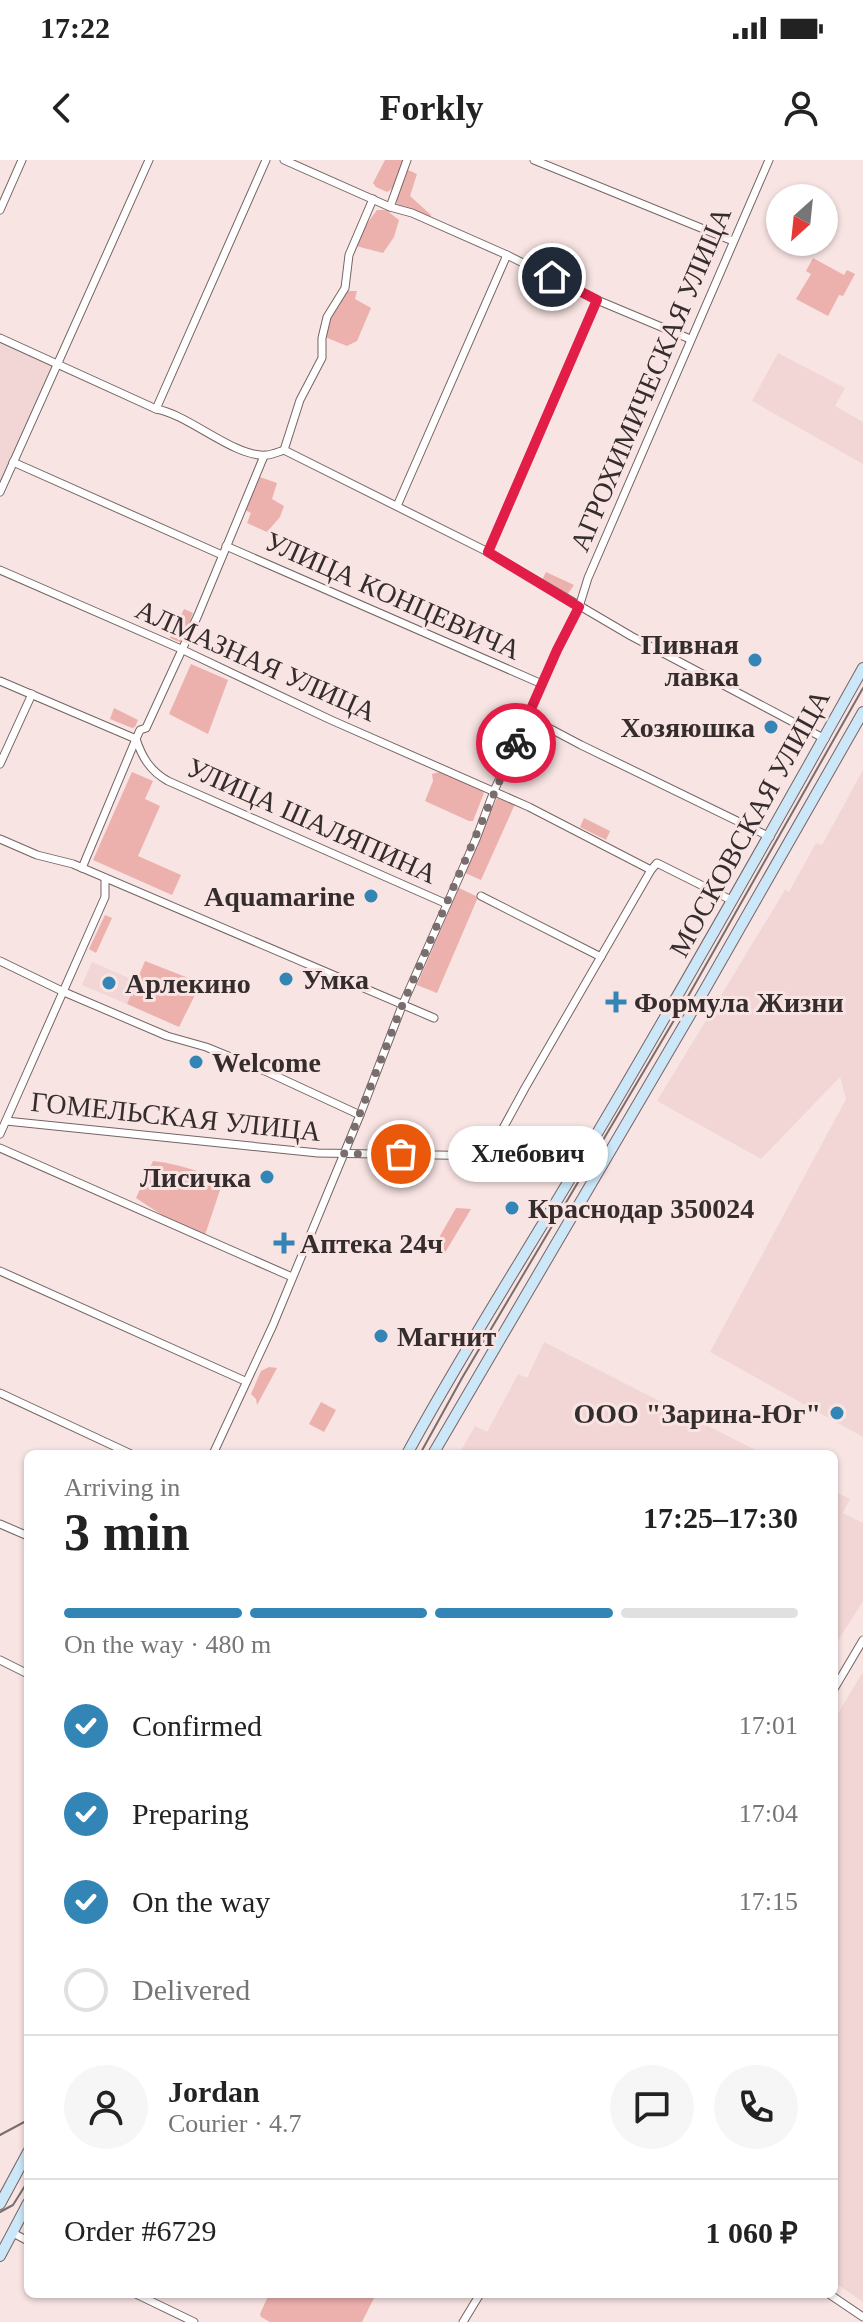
<!DOCTYPE html>
<html lang="en">
<head>
<meta charset="utf-8">
<style>
  :root { --surface:#fff; --page:#f6f6f6; --text:#222; --muted:#767676; --line:#e0e0e0; --accent:#3385b5 }
  body { margin:0; font-family:Georgia,serif; background:var(--page); color:var(--text); height:100vh; display:flex; flex-direction:column; font-size:30px; white-space:nowrap }
  * { box-sizing:border-box; margin:0 }
  p { font-size:26px; color:var(--muted) }
  .icon { flex:none; width:44px; height:44px; fill:none; stroke:currentColor; stroke-width:2; stroke-linecap:round; stroke-linejoin:round }
  .map { position:relative; flex:1; overflow:hidden }
  .drawer { position:absolute; left:24px; top:1290px; width:814px; height:848px; display:flex; flex-direction:column; background:var(--surface); border-radius:12px; box-shadow:0 2px 6px #0004 }
  .drawer>* { flex:none }
  .needle { width:52px; rotate:207deg }
  .fabs { position:absolute; left:766px; top:24px; display:grid; gap:16px }
  .fabs a { display:grid; place-items:center; width:72px; height:72px; border-radius:50%; background:var(--surface); box-shadow:0 2px 6px #0004; font-size:40px }
  .pin { position:absolute; display:grid; place-items:center; width:68px; height:68px; color:#fff; margin:-34px; border:4px solid #fff; border-radius:50%; box-shadow:0 2px 8px #0007 }
  .courier { position:absolute; display:grid; place-items:center; width:80px; height:80px; margin:-40px; border:6px solid #e11d48; border-radius:50%; background:#fff; color:#222; box-shadow:0 2px 10px #0007 }
  .bubble { position:absolute; height:56px; border-radius:28px; background:var(--surface); box-shadow:0 2px 6px #0004; font-size:26px; font-weight:700; line-height:56px; text-align:center }
  .summary em { font-style:normal; font-weight:700 }
  .summary div { display:flex; flex-direction:column-reverse }
  .summary { display:flex; align-items:center; justify-content:space-between; height:136px; padding:0 40px }
  h1 { font-size:52px; font-weight:700; line-height:60px }
  .bar { display:grid; grid-template-columns:repeat(4,1fr); gap:12px 8px; align-content:center; height:96px; padding:0 40px }
  .bar i { height:10px; border-radius:6px; background:var(--line) }
  .bar .active { background:var(--accent) }
  .bar p { grid-column:span 4 }
  .line { display:flex; align-items:center; gap:20px; padding:0 40px; border-top:2px solid var(--line) }
  .line div { flex:1 }
  .round { display:grid; place-items:center; flex:none; width:84px; height:84px; border-radius:42px; background:var(--page) }
  ol { padding:0 40px; list-style:none }
  li { display:flex; align-items:center; gap:24px; height:88px }
  li p { margin-inline-start:auto }
  li .icon { padding:8px; border-radius:50%; background:var(--accent); color:#fff; stroke-width:4 }
  li:last-child { color:var(--muted) }
  li i { width:44px; height:44px; border:4px solid var(--line); border-radius:50% }
  .status { display:flex; justify-content:space-between; align-items:center; height:56px; padding:0 40px; background:var(--surface); direction:ltr }
  .status svg { height:22px; fill:currentColor }
  header { display:flex; justify-content:space-between; align-items:center; height:104px; padding:0 40px; background:var(--surface); font-size:36px; font-weight:700 }
  .map>svg:first-child { display:block }
</style>
</head>
<body>
<div class="status"><b>17:22</b><svg viewBox="0 0 49 12"><path d="M0 12V9h3v3zM5 12V6h3v6zM10 12V3h3v9zM15 12V0h3v12zM26 1h20v11H26zM47 4h2v5h-2z"/></svg></div>
<header><svg class="icon" aria-label="back" viewBox="0 0 24 24"><path d="M15 5l-7 7 7 7"/></svg>Forkly<svg class="icon" aria-label="person" viewBox="0 0 24 24"><circle cx="12" cy="8" r="4"/><path d="M4 21q1-7 8-7t8 7"/></svg></header>
<div class="map">
<svg width="863" height="2162" viewBox="0 0 863 2162">
  <rect width="100%" height="100%" fill="#f8e4e3"/>
  <g fill="#f2d6d5">
    <path d="M0,184L52,206L0,325Z"/>
    <path d="M778,193L845,228L835,246L863,262V304L752,241Z"/>
    <path d="M863,610V1277L710,1192L846,939L840,917L761,999L657,941L785,730L789,732L816,683L822,685Z"/>
    <path d="M92,802L136,821L127,844L82,825Z"/>
    <path d="M544,1182L763,1294H459L475,1266L487,1272L518,1214L527,1218Z"/>
    <path d="M834,1331L850,1339L843,1353L863,1363V1441L834,1487Z"/>
    <path d="M863,1512V2142L834,2122V1560Z"/>
  </g>
  <g fill="#ecb0ad">
    <path d="M385,0H405L393,28L387,32L376,27L373,23Z"/>
    <path d="M406,9L417,14L410,36L431,55L430,63L396,47L398,30Z"/>
    <path d="M377,50H386L399,60L394,77L383,93L356,86L363,69Z"/>
    <path d="M813,98L844,115L847,110L855,114L843,136L839,135L828,156L796,139L811,114L806,111Z"/>
    <path d="M346,131H357L355,139L371,148L357,181L347,186L325,177L330,156Z"/>
    <path d="M257,316L277,323L272,339L284,346L280,357L267,372L247,363L251,353L243,349Z"/>
    <path d="M546,412L574,425L567,435L541,422Z"/>
    <path d="M184,449L193,453L182,483L170,478Z"/>
    <path d="M191,504L228,520L208,574L169,554Z"/>
    <path d="M114,548L138,560L135,567L132,568L110,559Z"/>
    <path d="M447,610L479,626L484,633L473,661H469L425,641L433,621L432,614Z"/>
    <path d="M132,612L153,621L145,639L160,646L138,696L181,715L172,735L93,700Z"/>
    <path d="M498,636L515,644L481,720L463,712Z"/>
    <path d="M584,658L610,671L606,680L580,667Z"/>
    <path d="M459,728L478,737L437,833L417,825Z"/>
    <path d="M105,755L112,758L96,793L89,789Z"/>
    <path d="M145,801L201,823L179,867L127,844Z"/>
    <path d="M153,1001C178,1004 200,1011 223,1021L205,1075L165,1057L136,1038Z"/>
    <path d="M456,1048L471,1049L443,1096L432,1090Z"/>
    <path d="M269,1207L277,1208L257,1245L256,1239L251,1234L261,1211Z"/>
    <path d="M321,1242L336,1250L324,1272L309,1264Z"/>
    <path d="M269,2134H376L362,2162H270L261,2157L260,2154Z"/>
  </g>
  <g fill="none" stroke-linecap="round" stroke-linejoin="round">
    <g stroke="#756464" stroke-width="9">
      <g id="street">
        <path d="M284,0L390,47L412,53L507,95L597,140L690,179"/>
        <path d="M534,0L733,81"/>
        <path d="M390,47L407,0"/>
        <path d="M0,50L22,0"/>
        <path d="M0,178L156,249C188,254 235,298 266,295C272,295 278,292 284,290L488,392L631,476L825,579"/>
        <path d="M156,249L266,0"/>
        <path d="M284,290L300,240L322,198V178L327,157L345,128L349,95L373,39"/>
        <path d="M13,302L222,395"/>
        <path d="M0,332L149,0"/>
        <path d="M397,346L507,95"/>
        <path d="M226,386L542,524"/>
        <path d="M488,392L597,140"/>
        <path d="M0,410L181,489L331,560L529,647L651,710"/>
        <path d="M0,521L136,579C142,597 150,611 168,621L447,744"/>
        <path d="M528,557L581,585L770,677"/>
        <path d="M0,604L32,534"/>
        <path d="M0,679L37,695L73,704L434,858"/>
        <path d="M82,708L136,579L140,570L146,568L198,455L264,296"/>
        <path d="M481,736L601,797"/>
        <path d="M0,801L64,832L167,876L206,887L265,911L360,955"/>
        <path d="M6,961L318,993L553,997L582,1000"/>
        <path d="M0,974L105,737V719"/>
        <path d="M0,988L292,1117"/>
        <path d="M490,997L495,983L525,928L651,710L657,703L733,741"/>
        <path d="M0,1111L245,1221"/>
        <path d="M0,1233L131,1294"/>
        <path d="M213,1294L273,1165L360,955L402,846L476,679L494,631L557,490L579,447L588,418L769,0"/>
        <path d="M0,1364L28,1376"/>
        <path d="M0,1500L28,1514"/>
        <path d="M834,1529L863,1480"/>
        <path d="M13,2073L28,2081"/>
        <path d="M136,2134L194,2162"/>
        <path d="M829,2134L863,2157"/>
        <path d="M463,2162L480,2134"/>
      </g>
    </g>
    <g stroke="#756464" stroke-width="12">
      <g id="secondary">
        <path d="M407,1294C464,1189 529,1089 589,987C683,829 773,669 863,508"/>
        <path d="M433,1294L704,831L863,552"/>
        <path d="M0,2044L28,1992"/>
        <path d="M0,2096L28,2043"/>
      </g>
    </g>
    <use href="#street" stroke="#fff" stroke-width="7"/>
    <use href="#secondary" stroke="#cbe7f8" stroke-width="10"/>
    <g stroke="#7a6d6d" stroke-width="2">
      <path d="M420,1294L462,1218L686,840L863,528"/>
      <path d="M0,1975L28,1960"/>
      <path d="M0,2052L13,2045L28,2021"/>
    </g>
  </g>
  <g fill="none" stroke-linecap="round" stroke-linejoin="round">
    <path stroke="#796d6d" stroke-width="8" stroke-dasharray="0 14.4" d="M401,994H344L402,846L516,583"/>
    <path stroke="#e11d48" stroke-width="10" d="M516,583L557,490L579,447L488,392L597,140L552,117"/>
  </g>
  <g fill="#3385b5" stroke="#f8e4e3" stroke-width="3">
    <circle cx="755" cy="500" r="8"/>
    <circle cx="771" cy="567" r="8"/>
    <circle cx="371" cy="736" r="8"/>
    <circle cx="286" cy="819" r="8"/>
    <circle cx="109" cy="823" r="8"/>
    <path d="M612 830h8v8h8v8h-8v8h-8v-8h-8v-8h8z"/>
    <circle cx="196" cy="902" r="8"/>
    <circle cx="267" cy="1017" r="8"/>
    <circle cx="512" cy="1048" r="8"/>
    <path d="M280 1071h8v8h8v8h-8v8h-8v-8h-8v-8h8z"/>
    <circle cx="381" cy="1176" r="8"/>
    <circle cx="837" cy="1253" r="8"/>
  </g>
  <g text-anchor="middle" stroke-width="6" stroke-linejoin="round" paint-order="stroke">
    <g font-size="28" fill="#352d2d" stroke="#f8e4e3">
      <text transform="translate(650 219) rotate(-67)" y="10">АГРОХИМИЧЕСКАЯ УЛИЦА</text>
      <text transform="translate(393 435) rotate(24)" y="10">УЛИЦА КОНЦЕВИЧА</text>
      <text transform="translate(256 500) rotate(24)" y="10">АЛМАЗНАЯ УЛИЦА</text>
      <text transform="translate(312 660) rotate(24)" y="10">УЛИЦА ШАЛЯПИНА</text>
      <text transform="translate(749 663) rotate(-61)" y="10">МОСКОВСКАЯ УЛИЦА</text>
      <text transform="translate(176 956) rotate(6)" y="10">ГОМЕЛЬСКАЯ УЛИЦА</text>
    </g>
    <g font-size="28" font-weight="bold" fill="#352d2d" stroke="#f8e4e3" text-anchor="start">
      <text x="739" y="494" text-anchor="end">Пивная<tspan x="739" dy="32">лавка</tspan></text>
      <text x="755" y="577" text-anchor="end">Хозяюшка</text>
      <text x="355" y="746" text-anchor="end">Aquamarine</text>
      <text x="302" y="829">Умка</text>
      <text x="125" y="833">Арлекино</text>
      <text x="634" y="852">Формула Жизни</text>
      <text x="212" y="912">Welcome</text>
      <text x="251" y="1027" text-anchor="end">Лисичка</text>
      <text x="528" y="1058">Краснодар 350024</text>
      <text x="300" y="1093">Аптека 24ч</text>
      <text x="397" y="1186">Магнит</text>
      <text x="821" y="1263" text-anchor="end">ООО "Зарина-Юг"</text>
    </g>
  </g>
</svg>
<div class="fabs">
<a><svg class="needle" viewBox="-14 -14 28 28"><path d="M0-13l5 13h-10z" fill="#e53935"/><path d="M0 13l5-13h-10z" fill="#767676"/></svg></a>
</div>
<div class="pin" style="left:401px;top:994px;background:#ea580c"><svg class="icon" aria-label="bag" viewBox="0 0 24 24"><path d="M5 8h14l-1 12H6zM9 8a3 3 0 0 1 6 0"/></svg></div>
<div class="pin" style="left:552px;top:117px;background:#1f2937"><svg class="icon" aria-label="home" viewBox="0 0 24 24"><path d="M3 11l9-7 9 7M6 9v11h12V9"/></svg></div>
<div class="courier" style="left:516px;top:583px"><svg class="icon" aria-label="bike" viewBox="0 0 24 24"><circle cx="6" cy="16" r="4"/><circle cx="18" cy="16" r="4"/><path d="M6 16l4-8h5l3 8M10 8l3 8H6M13 5h3"/></svg></div>
<div class="bubble" style="left:448px;top:966px;width:160px">Хлебович</div>
<section class="drawer">
<div class="summary"><div><h1>3 min</h1><p>Arriving in</p></div><em>17:25–17:30</em></div>
<div class="bar"><i class="active"></i><i class="active"></i><i class="active"></i><i></i><p>On the way · 480 m</p></div>
<ol>
<li><svg class="icon" aria-label="check" viewBox="0 0 24 24"><path d="M5 12l5 5 9-10"/></svg>Confirmed<p>17:01</p></li>
<li><svg class="icon" aria-label="check" viewBox="0 0 24 24"><path d="M5 12l5 5 9-10"/></svg>Preparing<p>17:04</p></li>
<li><svg class="icon" aria-label="check" viewBox="0 0 24 24"><path d="M5 12l5 5 9-10"/></svg>On the way<p>17:15</p></li>
<li><i></i>Delivered</li>
</ol>
<div class="line" style="height:144px"><a class="round"><svg class="icon" aria-label="person" viewBox="0 0 24 24"><circle cx="12" cy="8" r="4"/><path d="M4 21q1-7 8-7t8 7"/></svg></a><div><b>Jordan</b><p>Courier · 4.7</p></div><a class="round"><svg class="icon" aria-label="chat" viewBox="0 0 24 24"><path d="M4 5h16v11H9l-5 4z"/></svg></a><a class="round"><svg class="icon" aria-label="phone" viewBox="0 0 24 24"><path d="M5 4h4l2 5-3 2q2 4 5 5l2-3 5 2v4C11 20 4 13 5 4z"/></svg></a></div>
<div class="line" style="height:104px"><div>Order #6729</div><b>1 060 ₽</b></div>
</section>
</div>
</body>
</html>
